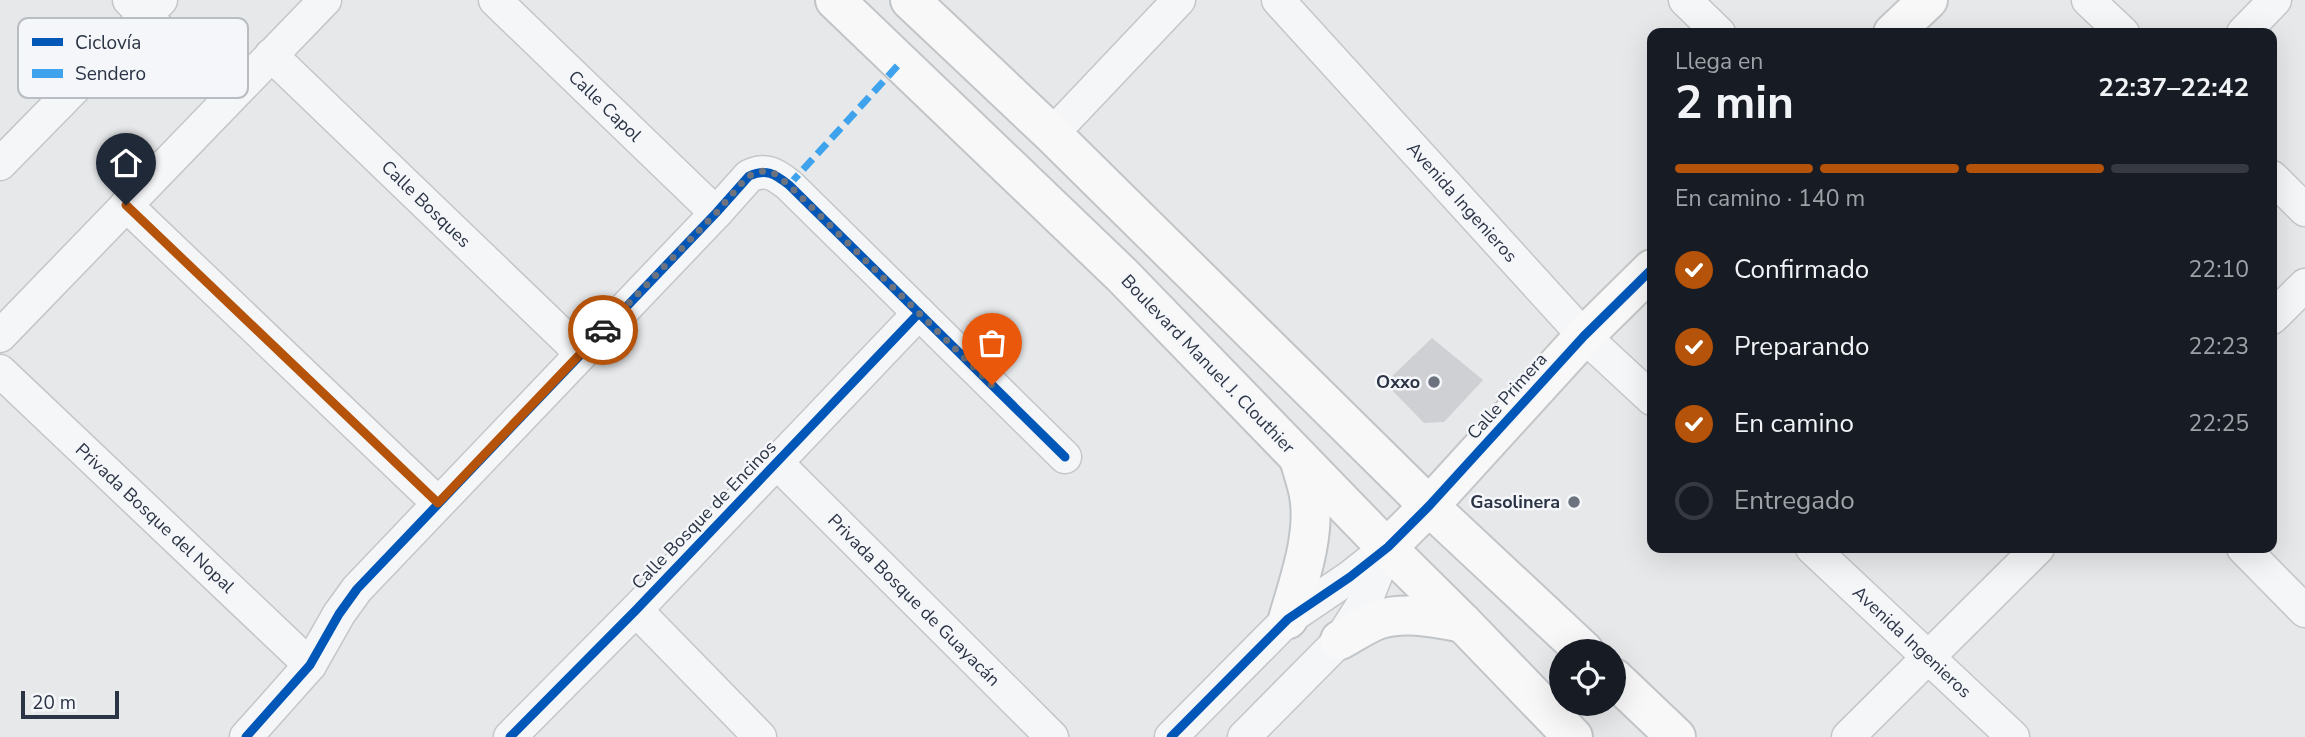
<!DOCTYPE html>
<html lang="es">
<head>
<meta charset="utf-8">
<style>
  :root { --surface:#171b24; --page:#20242c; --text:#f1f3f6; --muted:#9ea1a6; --line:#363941; --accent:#b45309 }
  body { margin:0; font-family:"Nunito Sans",sans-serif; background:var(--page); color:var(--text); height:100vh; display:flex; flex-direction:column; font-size:26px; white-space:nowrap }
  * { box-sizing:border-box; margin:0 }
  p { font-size:23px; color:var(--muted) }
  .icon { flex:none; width:38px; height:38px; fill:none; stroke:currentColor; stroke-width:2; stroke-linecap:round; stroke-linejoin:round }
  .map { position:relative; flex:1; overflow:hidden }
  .sheet { position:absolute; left:1647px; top:28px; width:630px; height:525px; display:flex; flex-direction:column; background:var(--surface); border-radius:14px; box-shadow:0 7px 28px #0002 }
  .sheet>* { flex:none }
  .buttons { position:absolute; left:1549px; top:639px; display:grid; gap:14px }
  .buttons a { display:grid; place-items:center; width:77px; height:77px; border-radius:50%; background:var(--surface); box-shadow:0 7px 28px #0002; font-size:35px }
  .scale { position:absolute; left:21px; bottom:18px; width:98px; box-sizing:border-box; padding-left:7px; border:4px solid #2b3445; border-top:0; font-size:19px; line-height:24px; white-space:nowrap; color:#2b3445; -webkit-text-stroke:5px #f4f6f9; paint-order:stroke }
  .pin { position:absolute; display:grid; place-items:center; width:60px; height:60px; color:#fff; margin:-72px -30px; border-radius:50% 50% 50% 0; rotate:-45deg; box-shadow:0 0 7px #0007 }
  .pin .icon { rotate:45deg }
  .courier { position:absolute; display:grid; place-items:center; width:70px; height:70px; margin:-35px; border:5px solid #b45309; border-radius:50%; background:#fff; color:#222; box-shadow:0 2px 9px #0007 }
  .headline em { font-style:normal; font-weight:700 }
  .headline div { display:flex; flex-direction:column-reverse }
  .headline { display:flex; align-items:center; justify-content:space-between; height:119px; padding:0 28px }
  h1 { font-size:46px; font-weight:700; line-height:52px }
  .bar { display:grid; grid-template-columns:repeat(4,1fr); gap:10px 7px; align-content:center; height:84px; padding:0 28px }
  .bar i { height:9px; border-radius:5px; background:var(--line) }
  .bar .selected { background:var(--accent) }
  .bar p { grid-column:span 4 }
  ol { padding:0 28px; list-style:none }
  li { display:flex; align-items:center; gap:21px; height:77px }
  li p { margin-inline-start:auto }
  li .icon { padding:7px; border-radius:50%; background:var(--accent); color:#fff; stroke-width:4 }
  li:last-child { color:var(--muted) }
  li i { width:38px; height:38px; border:4px solid var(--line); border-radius:50% }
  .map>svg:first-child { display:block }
</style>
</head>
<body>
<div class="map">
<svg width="2305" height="737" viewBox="0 0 2305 737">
  <rect width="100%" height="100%" fill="#e6e8ea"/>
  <path fill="#ced0d3" d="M1432,338L1483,380L1444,422L1424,423L1385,383Z"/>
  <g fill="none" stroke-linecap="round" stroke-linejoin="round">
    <g stroke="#c4c6c8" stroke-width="35">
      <g id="street">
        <path d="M129,0L229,98"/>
        <path d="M495,0L716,213"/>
        <path d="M1278,0L1584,336L1652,399"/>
        <path d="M1685,0L1719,33"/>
        <path d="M2088,0L2123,33"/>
        <path d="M2243,33L2275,0"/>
        <path d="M271,55L581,353"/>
        <path d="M1052,134L1179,0"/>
        <path d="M0,164L161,0"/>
        <path d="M2272,177L2305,210"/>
        <path d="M126,205L438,503"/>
        <path d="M2272,318L2305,285"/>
        <path d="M0,336L325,0"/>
        <path d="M0,371L310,665"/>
        <path d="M776,462L1052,737"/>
        <path d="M1812,548L2013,737"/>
        <path d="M2243,548L2305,611"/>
        <path d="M636,610L760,737"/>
        <path d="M246,737L310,665L339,614L357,589L716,213L749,176C766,168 775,174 789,185L1065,457"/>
        <path d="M510,737L636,610L919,313"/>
        <path d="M1171,737L1288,619L1350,577L1388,547"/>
        <path d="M1244,737L1340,640L1367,598L1387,548"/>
        <path d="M1848,737L2038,548"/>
      </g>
    </g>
    <g stroke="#c4c6c8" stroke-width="42">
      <g id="secondary">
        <path d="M1893,33L1928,0"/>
        <path d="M1388,547L1429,506L1584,336L1652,269"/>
      </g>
    </g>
    <g stroke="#c2c5c8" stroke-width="42">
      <g id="primary">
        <path d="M835,0L1122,275L1373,534L1463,623L1573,737"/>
        <path d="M910,0L1052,134L1429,506L1584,651"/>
        <path d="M1288,619C1299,581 1316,535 1309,495C1307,483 1302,470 1299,458"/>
        <path d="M1340,640C1353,633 1367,623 1380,619C1407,611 1436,618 1463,623"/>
        <path d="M1614,678L1676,737"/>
      </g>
    </g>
    <use href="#street" stroke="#f5f6f7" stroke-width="32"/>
    <use href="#secondary" stroke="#f8f8f8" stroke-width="38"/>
    <use href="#primary" stroke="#f8f8f8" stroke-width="38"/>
    <path stroke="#3ea3ec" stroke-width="7" stroke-dasharray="14 7" stroke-linecap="butt" d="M789,185L901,62"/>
    <g stroke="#f4f6f9" stroke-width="13">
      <g id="cycleway">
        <path d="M246,737L310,665L339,614L357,589L716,213L749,176C766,168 775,174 789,185L1065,457"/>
        <path d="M510,737L636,610L919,313"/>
        <path d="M1171,737L1288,619L1350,577L1388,547L1429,506L1584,336L1652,269"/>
      </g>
    </g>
    <use href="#cycleway" stroke="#0057b8" stroke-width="9"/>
  </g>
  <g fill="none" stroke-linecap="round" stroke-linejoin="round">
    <path stroke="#6c737f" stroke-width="7" stroke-dasharray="0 12.6" d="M603,330L716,213L748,176L763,171L769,172L775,174L789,185L992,385"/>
    <path stroke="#b45309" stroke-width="9" d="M126,205L438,503L603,330"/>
  </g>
  <g fill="#6c737f" stroke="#f4f6f9" stroke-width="2.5">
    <circle cx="1434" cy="382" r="7"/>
    <circle cx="1574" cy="502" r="7"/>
  </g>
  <g text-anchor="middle" stroke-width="5" stroke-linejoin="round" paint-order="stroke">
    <g font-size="18" fill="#2b3445" stroke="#f4f6f9">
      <text transform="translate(605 106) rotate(44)" y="6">Calle Capol</text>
      <text transform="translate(1462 202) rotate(48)" y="6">Avenida Ingenieros</text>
      <text transform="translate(426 204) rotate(44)" y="6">Calle Bosques</text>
      <text transform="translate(1208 364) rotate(46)" y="6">Boulevard Manuel J. Clouthier</text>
      <text transform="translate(1507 396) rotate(-48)" y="6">Calle Primera</text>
      <text transform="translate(704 515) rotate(-46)" y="6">Calle Bosque de Encinos</text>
      <text transform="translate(155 518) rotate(43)" y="6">Privada Bosque del Nopal</text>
      <text transform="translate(914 600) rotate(45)" y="6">Privada Bosque de Guayacán</text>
      <text transform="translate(1912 642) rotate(43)" y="6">Avenida Ingenieros</text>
    </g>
    <g font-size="18" font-weight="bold" fill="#2b3445" stroke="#f4f6f9" text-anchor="end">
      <text x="1420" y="388">Oxxo</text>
      <text x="1560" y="508">Gasolinera</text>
    </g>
  </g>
  <rect x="18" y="18" width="230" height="80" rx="10" fill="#f4f6f9" stroke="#b8bcc3" stroke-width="2"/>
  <rect x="32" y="38" width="31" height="8" fill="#0057b8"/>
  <rect x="32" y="69" width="31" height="9" fill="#3ea3ec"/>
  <g font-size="19" fill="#2b3445">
    <text x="75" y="49">Ciclovía</text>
    <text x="75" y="80">Sendero</text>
  </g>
</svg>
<div class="buttons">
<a><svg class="icon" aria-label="locate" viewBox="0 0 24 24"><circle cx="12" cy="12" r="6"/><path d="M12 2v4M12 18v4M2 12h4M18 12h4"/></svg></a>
</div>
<div class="scale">20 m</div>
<div class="pin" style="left:992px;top:385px;background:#ea580c"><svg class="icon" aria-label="bag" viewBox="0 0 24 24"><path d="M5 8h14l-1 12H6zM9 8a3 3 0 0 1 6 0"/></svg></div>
<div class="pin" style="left:126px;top:205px;background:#1f2937"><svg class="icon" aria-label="home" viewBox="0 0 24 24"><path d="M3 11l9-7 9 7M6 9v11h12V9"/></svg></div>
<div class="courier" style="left:603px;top:330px"><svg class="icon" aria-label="car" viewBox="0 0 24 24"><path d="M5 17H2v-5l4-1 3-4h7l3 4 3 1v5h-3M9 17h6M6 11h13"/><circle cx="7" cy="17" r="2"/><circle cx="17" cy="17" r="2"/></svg></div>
<section class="sheet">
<div class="headline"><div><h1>2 min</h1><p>Llega en</p></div><em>22:37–22:42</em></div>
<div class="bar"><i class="selected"></i><i class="selected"></i><i class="selected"></i><i></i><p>En camino · 140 m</p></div>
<ol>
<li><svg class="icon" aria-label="check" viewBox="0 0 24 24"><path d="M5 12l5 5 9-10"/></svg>Confirmado<p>22:10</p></li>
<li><svg class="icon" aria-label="check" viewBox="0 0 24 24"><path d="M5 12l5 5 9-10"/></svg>Preparando<p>22:23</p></li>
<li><svg class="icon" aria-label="check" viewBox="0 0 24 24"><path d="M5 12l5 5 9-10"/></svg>En camino<p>22:25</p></li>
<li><i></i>Entregado</li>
</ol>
</section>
</div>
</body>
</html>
